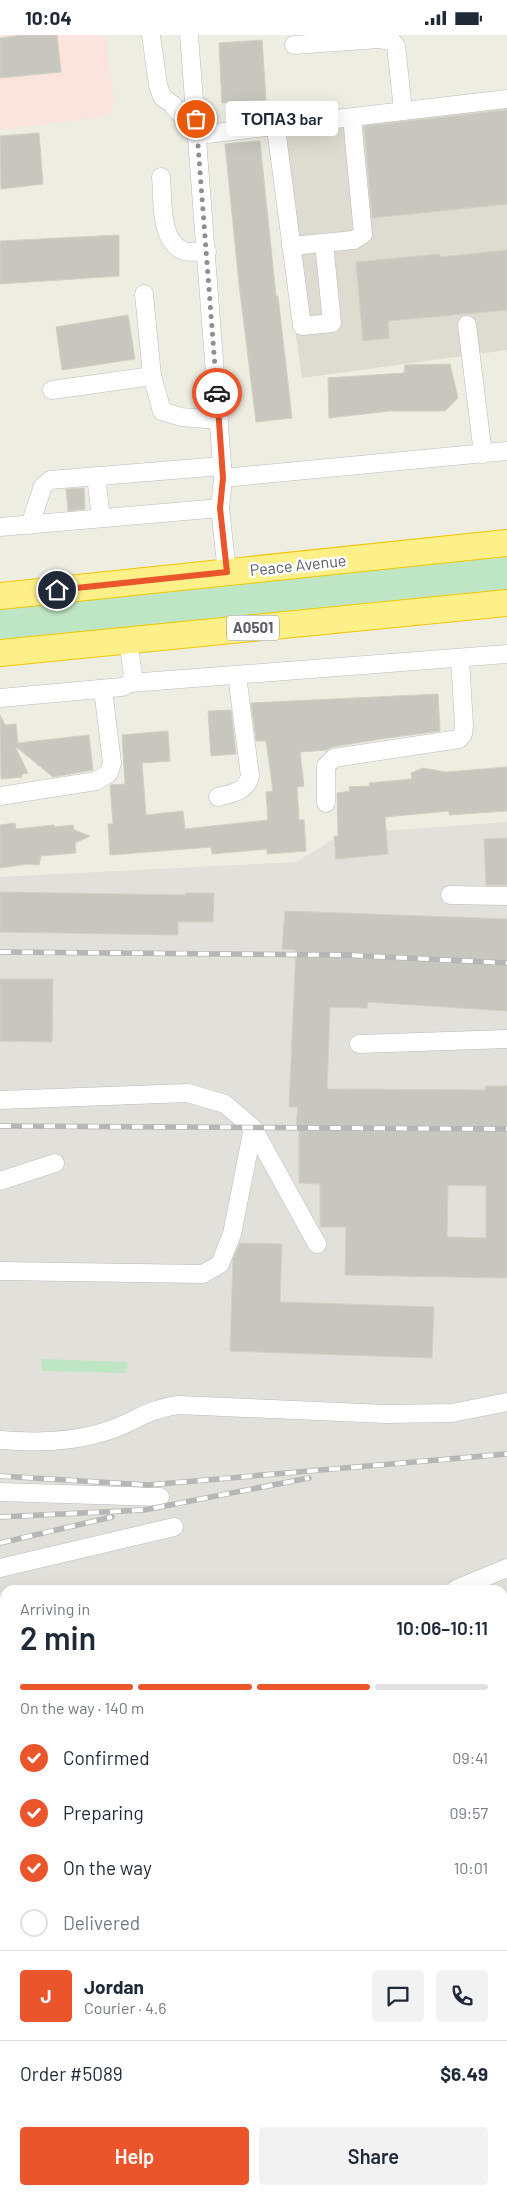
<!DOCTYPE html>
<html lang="en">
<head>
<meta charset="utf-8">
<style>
  :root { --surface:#fff; --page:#f2f2f3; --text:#1f2937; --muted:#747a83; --line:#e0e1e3; --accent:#ea552b }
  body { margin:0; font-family:Barlow,sans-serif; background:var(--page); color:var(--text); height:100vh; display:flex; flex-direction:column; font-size:19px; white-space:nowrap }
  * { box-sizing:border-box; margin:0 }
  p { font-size:16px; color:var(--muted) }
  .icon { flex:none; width:28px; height:28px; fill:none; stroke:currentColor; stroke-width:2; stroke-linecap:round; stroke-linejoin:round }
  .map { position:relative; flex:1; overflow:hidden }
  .details { position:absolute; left:0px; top:1550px; width:508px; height:610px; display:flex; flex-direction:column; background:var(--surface); border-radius:15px 15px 0 0; box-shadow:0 5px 20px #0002 }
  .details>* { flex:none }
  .pin { position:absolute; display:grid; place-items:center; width:42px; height:42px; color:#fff; margin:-21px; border:2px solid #fff; border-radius:50%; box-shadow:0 1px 5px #0007 }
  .courier { position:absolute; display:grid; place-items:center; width:50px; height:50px; margin:-25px; border:4px solid #ea552b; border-radius:50%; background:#fff; color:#222; box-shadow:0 1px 6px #0007 }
  .bubble { position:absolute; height:35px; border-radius:5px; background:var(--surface); box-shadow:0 5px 20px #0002; font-size:16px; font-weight:600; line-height:35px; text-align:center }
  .headline em { font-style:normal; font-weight:600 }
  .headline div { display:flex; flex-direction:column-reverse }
  .headline { display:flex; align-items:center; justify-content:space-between; height:85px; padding:0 20px }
  h1 { font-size:32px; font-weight:600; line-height:38px }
  .bar { display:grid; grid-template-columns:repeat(4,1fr); gap:8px 5px; align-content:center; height:60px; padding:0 20px }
  .bar i { height:6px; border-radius:4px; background:var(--line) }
  .bar .on { background:var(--accent) }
  .bar p { grid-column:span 4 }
  .line { display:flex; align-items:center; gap:12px; padding:0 20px; border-top:1px solid var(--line) }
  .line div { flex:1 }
  .round { display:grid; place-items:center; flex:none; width:52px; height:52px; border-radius:5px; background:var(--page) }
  ol { padding:0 20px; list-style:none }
  li { display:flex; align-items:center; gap:15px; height:55px }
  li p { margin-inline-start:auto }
  li .icon { padding:5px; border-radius:50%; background:var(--accent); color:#fff; stroke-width:4 }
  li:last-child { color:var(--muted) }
  li i { width:28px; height:28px; border:2px solid var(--line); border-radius:50% }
  .primary-button { display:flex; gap:10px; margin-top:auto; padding:10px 20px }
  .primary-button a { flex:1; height:58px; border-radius:5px; background:var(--accent); color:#fff; font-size:20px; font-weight:600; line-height:58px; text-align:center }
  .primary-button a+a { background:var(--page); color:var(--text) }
  .status { display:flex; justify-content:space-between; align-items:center; height:35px; padding:0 25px; background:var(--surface); direction:ltr }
  .status svg { height:14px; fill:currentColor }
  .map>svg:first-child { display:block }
</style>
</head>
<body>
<div class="status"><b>10:04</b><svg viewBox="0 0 49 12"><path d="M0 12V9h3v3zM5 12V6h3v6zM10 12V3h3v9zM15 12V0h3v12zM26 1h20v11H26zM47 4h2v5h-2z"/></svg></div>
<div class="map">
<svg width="507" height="2160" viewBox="0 0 507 2160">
  <rect width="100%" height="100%" fill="#eeede2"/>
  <path fill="#e1e0da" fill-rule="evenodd" d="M507,787V2160H0V842L297,827L341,799ZM5,1555H502V2155H5Z"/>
  <path fill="#dedcd0" d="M507,56V315L302,343L265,85Z"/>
  <path fill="#fbe4dd" d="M12,0H105L114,67L109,81L0,95V1Z"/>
  <g fill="#bee6c4">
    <path d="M507,521V554L0,606V573Z"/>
    <path d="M41,1324L128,1327L126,1338L42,1336Z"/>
    <path d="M502,1573H507V1629H503Z"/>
  </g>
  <g fill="#c8c7bf" stroke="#d2cfc0" fill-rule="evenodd">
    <path d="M24,0H57L61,37L0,43V3Z"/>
    <path d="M262,5L266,65L222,68L219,8Z"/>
    <path d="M507,75V169L372,183L364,91Z"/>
    <path d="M39,98L43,149L1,154L0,101Z"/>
    <path d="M260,106L276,261H278L292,383L256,387L239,249L225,109Z"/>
    <path d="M119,200V241L0,249V206Z"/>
    <path d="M507,215V275L388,286L389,303L363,306L356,227L440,219V222Z"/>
    <path d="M128,280L135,324L62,335L56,292Z"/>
    <path d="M450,329L458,363L445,376H389L329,383L328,343L404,338L405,330Z"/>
    <path d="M84,453L85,474L68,476L66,454Z"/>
    <path d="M438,659L440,696L387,703L332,712L327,715L300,717L304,751L297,752L299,785H304L306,816L267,819V814L212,819L211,812L110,820L108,789H113L110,750L125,749L122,700L168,696L170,726L142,728L146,780L183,776L185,794L268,785L266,757L273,756L266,706H256L251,668Z"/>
    <path d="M231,675L236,719L211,721L208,676Z"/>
    <path d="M0,680L5,690L16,689L18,708L89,700L93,735L53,742L15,711L28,738L22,739V742L1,744Z"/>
    <path d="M507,732V776L449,780V776L385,782L388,819L336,824L334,801H338L337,758L350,756L349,752L370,751L369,748L412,744L411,738L423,733L446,737Z"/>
    <path d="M15,788L16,794L54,790L55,792L73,790L74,795L90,801L75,808L76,818L41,821L39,830L28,829L0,833V790Z"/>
    <path d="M507,803V850H486L484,804Z"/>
    <path d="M0,857L186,860V858H214L213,887H178V900L0,897Z"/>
    <path d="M285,876L507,884V976L368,967L367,973L330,972L327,1054L485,1055V1051H507V1243L345,1240L346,1192H320V1149L299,1148V1090H296L298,1072H289L296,915L282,914ZM448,1150L486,1151V1203L447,1202Z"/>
    <path d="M0,944H53L52,1007L0,1006Z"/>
    <path d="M240,1208L282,1209L280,1267L434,1272L432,1323L230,1316L233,1224Z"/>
  </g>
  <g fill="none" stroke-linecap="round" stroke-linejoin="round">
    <g stroke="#babbc1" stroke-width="19">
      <g id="minor">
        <path d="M151,0L158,50L162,62L172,69L198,100L507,64"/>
        <path d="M189,0L223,443L220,473L227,537"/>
        <path d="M294,10L379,4L392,6L396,11L403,75"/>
        <path d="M276,93L302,291L332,288L324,208"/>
        <path d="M161,142C163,163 159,207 184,216C190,218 200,216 207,216"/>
        <path d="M291,211L354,205L363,199L352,83"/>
        <path d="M144,259L152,341L162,376L181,382L219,385"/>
        <path d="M467,290L483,419"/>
        <path d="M52,355L152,341"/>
        <path d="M96,441L101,483"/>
        <path d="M223,443L507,416"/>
        <path d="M30,490L43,451L50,445L222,431"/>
        <path d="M0,492L220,473"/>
        <path d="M130,648L507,619"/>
        <path d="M0,663L122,652L130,648L133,640L128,605"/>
        <path d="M0,761L96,746L109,738L112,728L103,654"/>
        <path d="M218,762C233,758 246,757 250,741L237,640"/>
        <path d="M326,768V731L334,723L459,704L463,699L464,691L460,623"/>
        <path d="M450,860L507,861"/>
        <path d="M359,1009L507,1004"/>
        <path d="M0,1065L188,1058L225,1069L253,1093L317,1209"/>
        <path d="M0,1146L55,1128"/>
        <path d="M0,1236L203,1239L220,1229L232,1199L253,1093"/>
        <path d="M0,1405C36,1408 75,1407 110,1395C136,1386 148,1374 178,1370L386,1379L452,1378L507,1367"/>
        <path d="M0,1457L160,1462"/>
        <path d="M0,1533L174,1492"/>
        <path d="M456,1554L507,1533"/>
      </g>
    </g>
    <g stroke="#f0c600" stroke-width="28">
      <g id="highway">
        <path d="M0,561L507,508"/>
        <path d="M0,618L507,568"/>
      </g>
    </g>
    <use href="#minor" stroke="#fff" stroke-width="18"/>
    <use href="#highway" stroke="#fdf089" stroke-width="26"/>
    <g stroke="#b5b6b6" stroke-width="5.5">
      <g id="rail">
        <path d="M0,917L346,920L507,928"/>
        <path d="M0,1091L507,1094"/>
        <path d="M0,1441L148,1450L507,1419"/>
        <path d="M0,1482L144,1475L309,1443"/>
        <path d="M0,1508L112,1482"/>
        <path d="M502,1710L507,1709"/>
        <path d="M502,1795H507"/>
        <path d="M0,1798H5"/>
        <path d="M0,1840H5"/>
        <path d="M502,1848H507"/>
        <path d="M0,1876H5"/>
        <path d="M502,1887H507"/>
        <path d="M0,1916H5"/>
        <path d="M502,1925H507"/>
        <path d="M0,2005L5,2007"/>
        <path d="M502,2032H507"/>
        <path d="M502,2044L507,2043"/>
      </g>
    </g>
    <use href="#rail" stroke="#fff" stroke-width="4" stroke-dasharray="11" stroke-linecap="butt"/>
  </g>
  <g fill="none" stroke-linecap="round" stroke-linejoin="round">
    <path stroke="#8e8f8f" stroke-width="5" stroke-dasharray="0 9" d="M196,84L217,358"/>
    <path stroke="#ea552b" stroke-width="6" d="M57,555L227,537L220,473L223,443L217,358"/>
  </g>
  <g text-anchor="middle" stroke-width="5" stroke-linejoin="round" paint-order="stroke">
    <rect fill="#fff" stroke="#8c8e92" stroke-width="1" x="227" y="580.5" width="52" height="25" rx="4"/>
    <g font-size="15" font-weight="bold" fill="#5a5d63">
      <text x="253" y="598">A0501</text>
    </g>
    <g font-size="16" fill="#5a5d63" stroke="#fff">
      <text transform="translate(298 530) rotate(-6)" y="6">Peace Avenue</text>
    </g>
  </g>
</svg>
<div class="pin" style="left:196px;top:84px;background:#ea580c"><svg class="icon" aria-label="bag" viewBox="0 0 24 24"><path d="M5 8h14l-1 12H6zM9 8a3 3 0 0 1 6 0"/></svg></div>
<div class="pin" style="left:57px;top:555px;background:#1f2937"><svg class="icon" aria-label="home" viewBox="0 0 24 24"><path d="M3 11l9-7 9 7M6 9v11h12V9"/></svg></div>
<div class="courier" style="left:217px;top:358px"><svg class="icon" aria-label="car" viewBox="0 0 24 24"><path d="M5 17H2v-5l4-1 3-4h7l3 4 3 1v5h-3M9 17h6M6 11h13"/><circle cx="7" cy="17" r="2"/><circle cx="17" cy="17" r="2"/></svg></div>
<div class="bubble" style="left:226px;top:66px;width:112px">ТОПАЗ bar</div>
<section class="details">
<div class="headline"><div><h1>2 min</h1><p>Arriving in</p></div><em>10:06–10:11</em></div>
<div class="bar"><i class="on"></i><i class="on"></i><i class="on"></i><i></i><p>On the way · 140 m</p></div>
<ol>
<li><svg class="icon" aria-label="check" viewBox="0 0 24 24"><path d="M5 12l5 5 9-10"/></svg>Confirmed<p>09:41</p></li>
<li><svg class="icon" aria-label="check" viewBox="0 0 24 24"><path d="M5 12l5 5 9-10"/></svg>Preparing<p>09:57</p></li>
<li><svg class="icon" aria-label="check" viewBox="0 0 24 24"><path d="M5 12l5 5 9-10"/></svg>On the way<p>10:01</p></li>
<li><i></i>Delivered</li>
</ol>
<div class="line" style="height:90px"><b class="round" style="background:var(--accent);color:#fff">J</b><div><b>Jordan</b><p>Courier · 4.6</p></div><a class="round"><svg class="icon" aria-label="chat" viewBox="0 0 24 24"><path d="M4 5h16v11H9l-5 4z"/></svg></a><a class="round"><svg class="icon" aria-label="phone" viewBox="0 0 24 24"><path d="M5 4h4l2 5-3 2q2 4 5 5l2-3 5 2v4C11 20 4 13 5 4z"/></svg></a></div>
<div class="line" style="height:65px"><div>Order #5089</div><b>$6.49</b></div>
<div class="primary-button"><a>Help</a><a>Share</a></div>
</section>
</div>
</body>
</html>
